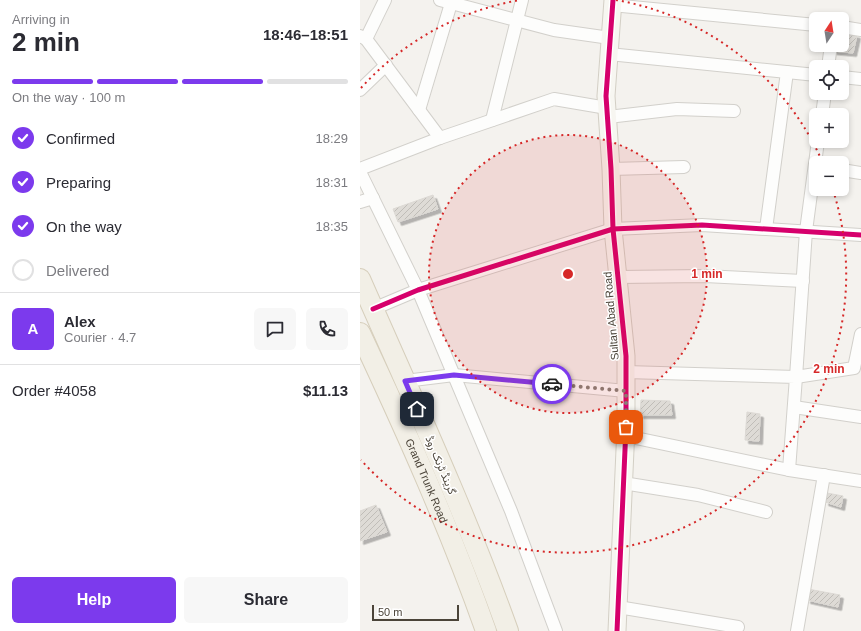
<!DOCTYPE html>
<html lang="en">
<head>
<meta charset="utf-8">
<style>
  :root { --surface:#fff; --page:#f7f7f7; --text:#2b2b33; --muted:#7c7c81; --line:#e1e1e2; --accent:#7c3aed }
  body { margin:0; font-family:Helvetica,Vazirmatn,sans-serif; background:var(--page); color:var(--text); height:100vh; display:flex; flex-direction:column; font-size:15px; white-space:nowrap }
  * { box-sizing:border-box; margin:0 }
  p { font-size:13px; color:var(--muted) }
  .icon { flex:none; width:22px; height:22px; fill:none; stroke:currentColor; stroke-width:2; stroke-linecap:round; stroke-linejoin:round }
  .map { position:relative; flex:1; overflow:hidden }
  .panel { display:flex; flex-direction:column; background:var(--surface); width:360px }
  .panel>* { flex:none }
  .needle { width:26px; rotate:12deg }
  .fabs { position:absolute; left:449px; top:12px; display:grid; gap:8px }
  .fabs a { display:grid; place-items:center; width:40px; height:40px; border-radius:6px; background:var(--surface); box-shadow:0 2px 6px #0003; font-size:20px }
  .scale { position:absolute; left:12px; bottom:10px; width:87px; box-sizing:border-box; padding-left:4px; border:2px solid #4b4439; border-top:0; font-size:11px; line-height:14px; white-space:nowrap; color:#4b4439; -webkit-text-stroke:3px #fff; paint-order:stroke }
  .pin { position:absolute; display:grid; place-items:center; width:34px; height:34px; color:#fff; margin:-17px; border-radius:8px; box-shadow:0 2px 6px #0006 }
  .courier { position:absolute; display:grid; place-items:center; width:40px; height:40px; margin:-20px; border:3px solid #7c3aed; border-radius:50%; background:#fff; color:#222; box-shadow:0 1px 5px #0007 }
  .overview em { font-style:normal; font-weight:700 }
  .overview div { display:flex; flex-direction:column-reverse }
  .overview { display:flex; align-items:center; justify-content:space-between; height:68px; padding:0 12px }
  h1 { font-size:26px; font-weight:700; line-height:30px }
  .bar { display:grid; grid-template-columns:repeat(4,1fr); gap:6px 4px; align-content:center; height:48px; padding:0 12px }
  .bar i { height:5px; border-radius:3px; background:var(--line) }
  .bar .active { background:var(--accent) }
  .bar p { grid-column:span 4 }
  .line { display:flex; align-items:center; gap:10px; padding:0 12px; border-top:1px solid var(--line) }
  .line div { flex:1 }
  .round { display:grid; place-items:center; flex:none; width:42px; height:42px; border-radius:6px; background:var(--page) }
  ol { padding:0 12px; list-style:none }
  li { display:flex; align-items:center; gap:12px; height:44px }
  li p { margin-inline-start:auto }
  li .icon { padding:4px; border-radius:50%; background:var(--accent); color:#fff; stroke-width:4 }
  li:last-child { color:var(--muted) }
  li i { width:22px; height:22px; border:2px solid var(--line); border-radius:50% }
  .button { display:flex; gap:8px; margin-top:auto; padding:8px 12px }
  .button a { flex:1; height:46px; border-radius:6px; background:var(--accent); color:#fff; font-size:16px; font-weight:700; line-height:46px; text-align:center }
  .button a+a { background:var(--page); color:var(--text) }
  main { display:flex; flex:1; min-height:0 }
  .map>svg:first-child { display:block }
</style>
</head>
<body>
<main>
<section class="panel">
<div class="overview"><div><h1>2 min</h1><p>Arriving in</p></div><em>18:46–18:51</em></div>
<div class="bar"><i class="active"></i><i class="active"></i><i class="active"></i><i></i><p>On the way · 100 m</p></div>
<ol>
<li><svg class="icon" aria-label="check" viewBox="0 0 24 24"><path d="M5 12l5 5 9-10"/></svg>Confirmed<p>18:29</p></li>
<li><svg class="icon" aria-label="check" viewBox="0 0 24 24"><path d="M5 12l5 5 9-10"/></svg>Preparing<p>18:31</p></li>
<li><svg class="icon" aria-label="check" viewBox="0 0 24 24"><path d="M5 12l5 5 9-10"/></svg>On the way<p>18:35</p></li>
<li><i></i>Delivered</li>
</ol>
<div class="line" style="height:72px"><b class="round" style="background:var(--accent);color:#fff">A</b><div><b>Alex</b><p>Courier · 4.7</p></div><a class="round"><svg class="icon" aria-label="chat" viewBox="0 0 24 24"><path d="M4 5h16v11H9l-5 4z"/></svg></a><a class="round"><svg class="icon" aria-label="phone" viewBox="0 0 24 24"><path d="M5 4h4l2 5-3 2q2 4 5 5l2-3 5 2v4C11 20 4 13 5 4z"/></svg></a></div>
<div class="line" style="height:52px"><div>Order #4058</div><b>$11.13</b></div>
<div class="button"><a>Help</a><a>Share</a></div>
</section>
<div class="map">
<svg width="501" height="631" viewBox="0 0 501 631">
  <defs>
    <pattern id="building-hatch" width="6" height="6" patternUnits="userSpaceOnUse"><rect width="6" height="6" fill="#dedbd6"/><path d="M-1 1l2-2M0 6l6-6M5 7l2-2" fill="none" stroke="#c0bdb8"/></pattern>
    <filter id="shadow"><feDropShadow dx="3.5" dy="3.5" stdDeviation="0" flood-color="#0004"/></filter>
  </defs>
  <rect width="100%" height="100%" fill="#f4f2ee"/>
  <g fill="url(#building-hatch)" stroke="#dcd9d4" filter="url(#shadow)">
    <path d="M482,33L497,35L493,53L473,51L475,45H482Z"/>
    <path d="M73,195L78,209L38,222L33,209Z"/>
    <path d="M281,400L310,401L312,415H280Z"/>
    <path d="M387,412L400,414L399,441L385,440Z"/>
    <path d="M467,493L483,496L481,507L465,502Z"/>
    <path d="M16,505L27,532L0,541V511Z"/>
    <path d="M448,589L480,595L478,607L447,600Z"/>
  </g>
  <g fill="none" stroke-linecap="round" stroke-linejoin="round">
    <g stroke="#d2d0cb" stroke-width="14">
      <g id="street">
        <path d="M80,0L194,30L250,38"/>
        <path d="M252,5L456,25"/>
        <path d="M482,27L501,30"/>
        <path d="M0,36L6,39L80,138L0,169"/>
        <path d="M6,39L25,0"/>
        <path d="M249,54L456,75"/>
        <path d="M468,67L471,45"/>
        <path d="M482,77L501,79"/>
        <path d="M0,90L26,65"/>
        <path d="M59,110L92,0"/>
        <path d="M462,115L465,93"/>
        <path d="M248,117L317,109L374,111"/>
        <path d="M132,120L162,0"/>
        <path d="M80,138L194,99L247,108"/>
        <path d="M458,141L446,231L436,377L494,368L501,334"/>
        <path d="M251,169L324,167"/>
        <path d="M482,170L501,173"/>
        <path d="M0,172L58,290L151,511L196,631"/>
        <path d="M0,202L13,198"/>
        <path d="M406,229L427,72"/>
        <path d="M258,277L345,276L443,281"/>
        <path d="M13,309L58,290L253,229L342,225L501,235"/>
        <path d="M266,372L436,377L429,470"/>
        <path d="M45,381L94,375L266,391"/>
        <path d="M434,407L501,417"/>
        <path d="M266,436L429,470L501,481"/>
        <path d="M263,483L338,495L406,512"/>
        <path d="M258,607L378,627"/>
        <path d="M437,631L464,475"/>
      </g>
    </g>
    <g stroke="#d3cfc5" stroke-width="19">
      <path id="secondary" d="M253,0L246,96L251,169L253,229L266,356V427L257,631"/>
    </g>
    <g stroke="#d6cebb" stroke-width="22">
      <g id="primary">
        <path d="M0,279C51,395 105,511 148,631"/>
        <path id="s1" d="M0,333C46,431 90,529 126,631"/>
      </g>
    </g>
    <use href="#street" stroke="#fdfdfc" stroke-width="12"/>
    <use href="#secondary" stroke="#f7f6f1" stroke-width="17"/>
    <use href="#primary" stroke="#f2efe6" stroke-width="20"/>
    <g stroke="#fff" stroke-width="8">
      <g id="cycleway">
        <path d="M253,0L246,96L251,169L253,229L266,356V427L257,631"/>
        <path d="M13,309L58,290L253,229L342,225L501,235"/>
      </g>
    </g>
    <use href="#cycleway" stroke="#d6006c" stroke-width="5"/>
  </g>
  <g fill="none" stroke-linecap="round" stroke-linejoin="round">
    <path stroke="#868178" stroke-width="4" stroke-dasharray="0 7.2" d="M192,384L266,391V427"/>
    <path stroke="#7c3aed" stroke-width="5" d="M57,409L45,381L94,375L192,384"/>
  </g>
  <circle cx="208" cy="274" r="139" fill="#d62828" fill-opacity=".12"/>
  <g fill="none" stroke="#d62828" stroke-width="2" stroke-dasharray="2 4">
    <circle cx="208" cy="274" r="139"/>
    <path d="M1 88A278 278 0 0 1 160 0M256 0A278 278 0 0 1 462 161M473 190A278 278 0 0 1 1 460"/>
  </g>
  <g text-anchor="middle" stroke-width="3" stroke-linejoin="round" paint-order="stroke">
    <g font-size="11" fill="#4b4439" stroke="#fff">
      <text transform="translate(251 316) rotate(-95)" y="4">Sultan Abad Road</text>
      <text transform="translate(81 465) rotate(67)" y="4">گرینڈ ٹرنک روڈ</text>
      <text dy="4" stroke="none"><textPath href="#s1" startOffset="162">Grand Trunk Road</textPath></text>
    </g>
  </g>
  <circle cx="208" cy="274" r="6" fill="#d62828" stroke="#fff" stroke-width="2"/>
  <g font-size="12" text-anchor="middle" font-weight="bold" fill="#d62828" stroke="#fff" stroke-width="3" stroke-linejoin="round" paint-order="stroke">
    <text x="347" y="278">1 min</text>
    <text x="469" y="373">2 min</text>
  </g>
</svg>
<div class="fabs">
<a><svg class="needle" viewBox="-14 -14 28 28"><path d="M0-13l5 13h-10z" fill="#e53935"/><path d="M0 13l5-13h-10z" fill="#7c7c81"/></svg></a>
<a><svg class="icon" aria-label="locate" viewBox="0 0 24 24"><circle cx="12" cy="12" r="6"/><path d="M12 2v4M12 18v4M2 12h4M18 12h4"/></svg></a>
<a>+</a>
<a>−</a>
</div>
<div class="scale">50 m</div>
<div class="pin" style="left:266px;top:427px;background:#ea580c"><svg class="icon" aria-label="bag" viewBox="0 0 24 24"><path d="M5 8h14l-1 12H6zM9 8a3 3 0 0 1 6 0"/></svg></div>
<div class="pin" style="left:57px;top:409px;background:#1f2937"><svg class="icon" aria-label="home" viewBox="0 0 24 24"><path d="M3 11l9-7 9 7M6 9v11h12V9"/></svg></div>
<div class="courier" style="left:192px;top:384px"><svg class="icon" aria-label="car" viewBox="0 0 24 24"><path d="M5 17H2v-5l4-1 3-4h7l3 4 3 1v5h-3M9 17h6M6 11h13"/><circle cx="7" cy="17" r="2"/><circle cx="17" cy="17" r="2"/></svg></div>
</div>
</main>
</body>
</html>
